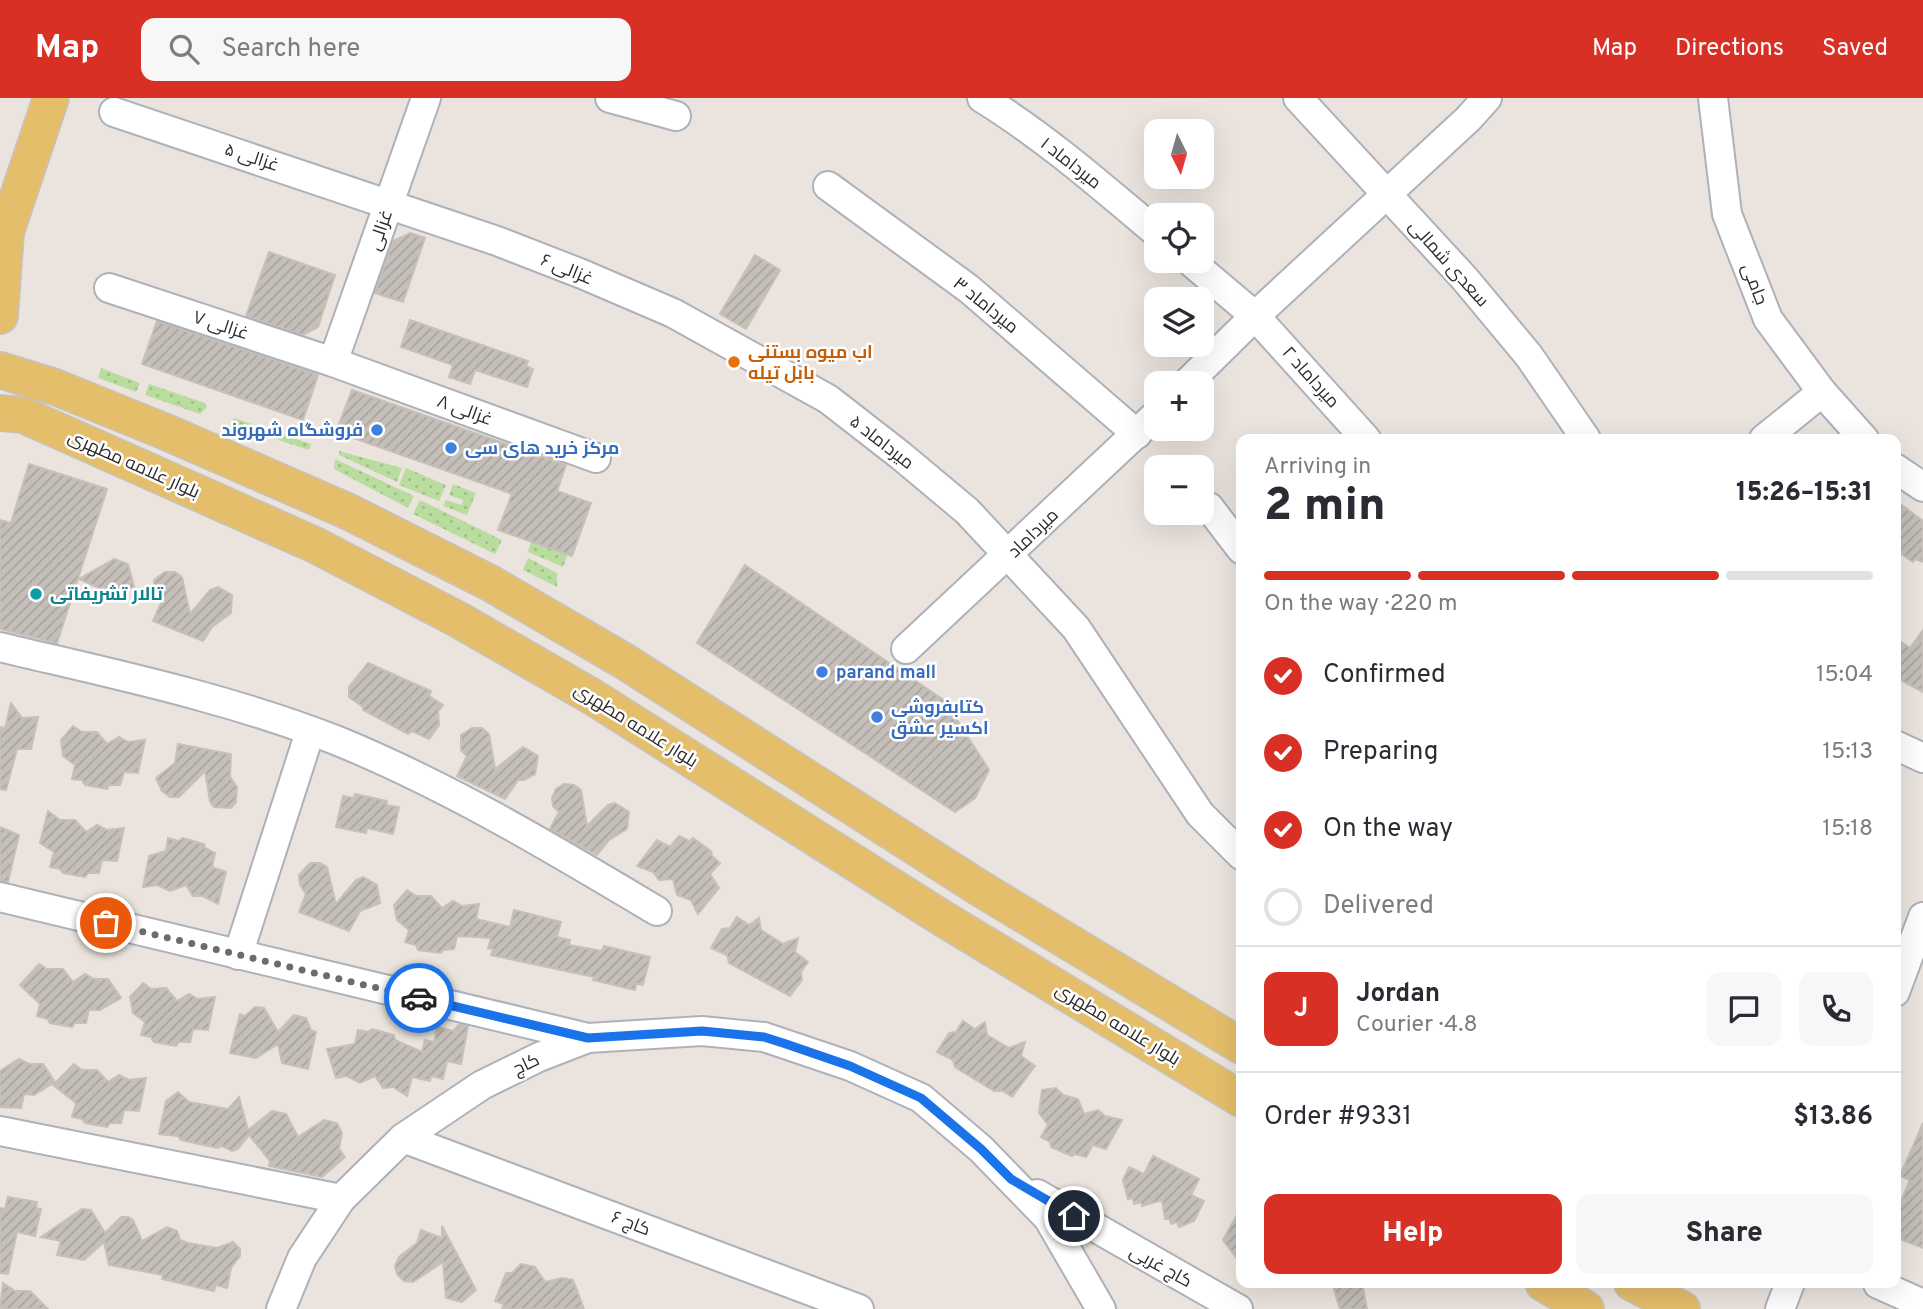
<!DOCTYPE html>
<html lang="en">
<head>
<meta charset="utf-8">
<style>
  :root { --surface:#fff; --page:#f7f7f7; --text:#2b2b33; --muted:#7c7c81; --line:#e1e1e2; --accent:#d93025 }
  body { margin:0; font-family:Overpass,Cairo,sans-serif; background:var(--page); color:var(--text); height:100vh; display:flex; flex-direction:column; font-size:26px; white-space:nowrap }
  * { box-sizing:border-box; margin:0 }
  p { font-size:23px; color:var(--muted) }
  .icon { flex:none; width:38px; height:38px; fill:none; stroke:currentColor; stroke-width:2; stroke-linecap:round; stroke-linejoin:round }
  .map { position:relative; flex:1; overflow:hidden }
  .side { position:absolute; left:1236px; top:336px; width:665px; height:854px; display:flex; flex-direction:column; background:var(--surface); border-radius:14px; box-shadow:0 7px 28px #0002 }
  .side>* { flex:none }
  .needle { width:46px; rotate:175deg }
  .fabs { position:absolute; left:1144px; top:21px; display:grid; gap:14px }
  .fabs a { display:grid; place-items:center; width:70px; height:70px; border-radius:14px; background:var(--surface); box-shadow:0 7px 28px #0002; font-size:35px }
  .pin { position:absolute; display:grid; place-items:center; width:60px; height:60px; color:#fff; margin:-30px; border:4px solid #fff; border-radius:50%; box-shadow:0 2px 7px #0007 }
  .courier { position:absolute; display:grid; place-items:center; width:70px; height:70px; margin:-35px; border:5px solid #1a73e8; border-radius:50%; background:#fff; color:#222; box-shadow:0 2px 9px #0007 }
  .headline em { font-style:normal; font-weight:800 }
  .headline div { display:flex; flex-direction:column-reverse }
  .headline { display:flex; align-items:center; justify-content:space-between; height:119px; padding:0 28px }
  h1 { font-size:46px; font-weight:800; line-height:52px }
  .bar { display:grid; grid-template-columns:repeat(4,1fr); gap:10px 7px; align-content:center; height:84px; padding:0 28px }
  .bar i { height:9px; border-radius:5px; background:var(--line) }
  .bar .active { background:var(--accent) }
  .bar p { grid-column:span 4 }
  .line { display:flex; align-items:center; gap:18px; padding:0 28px; border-top:2px solid var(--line) }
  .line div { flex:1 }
  .round { display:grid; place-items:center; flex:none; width:74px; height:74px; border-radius:14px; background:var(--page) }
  ol { padding:0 28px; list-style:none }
  li { display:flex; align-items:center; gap:21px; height:77px }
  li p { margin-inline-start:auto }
  li .icon { padding:7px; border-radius:50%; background:var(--accent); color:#fff; stroke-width:4 }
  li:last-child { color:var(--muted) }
  li i { width:38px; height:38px; border:4px solid var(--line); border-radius:50% }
  .cta { display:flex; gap:14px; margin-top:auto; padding:14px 28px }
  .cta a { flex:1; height:80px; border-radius:14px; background:var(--accent); color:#fff; font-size:28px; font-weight:800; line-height:80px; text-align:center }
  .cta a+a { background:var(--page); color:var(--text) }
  header { display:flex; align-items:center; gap:42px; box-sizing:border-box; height:98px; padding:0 35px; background:var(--accent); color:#fff }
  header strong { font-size:33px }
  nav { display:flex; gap:38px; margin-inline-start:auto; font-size:24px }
  .search { width:490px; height:63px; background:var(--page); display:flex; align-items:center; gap:18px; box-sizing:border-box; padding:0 24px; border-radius:14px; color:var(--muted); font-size:26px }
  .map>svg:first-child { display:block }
</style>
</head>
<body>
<header>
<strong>Map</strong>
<div class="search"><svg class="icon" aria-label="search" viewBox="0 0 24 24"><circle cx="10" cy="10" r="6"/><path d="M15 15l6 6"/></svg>Search here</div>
<nav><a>Map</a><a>Directions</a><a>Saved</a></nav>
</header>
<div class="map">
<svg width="1923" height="1211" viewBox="0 0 1923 1211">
  <defs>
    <pattern id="green-dots" width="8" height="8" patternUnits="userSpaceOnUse" patternTransform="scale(1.75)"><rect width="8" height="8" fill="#b9dd9f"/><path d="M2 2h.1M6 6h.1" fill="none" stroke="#9fbe89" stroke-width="1.8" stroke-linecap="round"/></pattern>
    <pattern id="building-hatch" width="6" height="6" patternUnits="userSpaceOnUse" patternTransform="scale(1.75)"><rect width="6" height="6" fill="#c4bfb9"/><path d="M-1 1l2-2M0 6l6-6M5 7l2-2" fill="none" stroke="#a9a49f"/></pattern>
  </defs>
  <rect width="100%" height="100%" fill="#ebe4de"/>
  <g fill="url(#green-dots)">
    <path d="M101,270L140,285L136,294L98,280Z"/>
    <path d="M149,286L205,305L207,309L200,316L145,297Z"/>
    <path d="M234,320L311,346L309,352L231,326Z"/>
    <path d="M339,353L402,370L397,384L339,357Z"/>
    <path d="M335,361L414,398L408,410L334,371Z"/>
    <path d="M406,370L446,387L439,403L399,387Z"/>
    <path d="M453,386L476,395L467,417L443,408L446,402L462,407L463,402L449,397Z"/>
    <path d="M420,402L502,442L495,456L413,416Z"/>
    <path d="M531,444L568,456L563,469L528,454Z"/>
    <path d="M528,460L557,475V489L523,472Z"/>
  </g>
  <g fill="url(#building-hatch)" stroke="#c6c0b8" stroke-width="2">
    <path d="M410,135L425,140L403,204L375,195L393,143Z"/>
    <path d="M269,154L335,177L318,229L303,237L246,218Z"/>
    <path d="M755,157L780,172L746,231L720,216Z"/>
    <path d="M410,222L528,263L526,268L533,271L527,289L475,272L470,286L449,279L453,267L401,249Z"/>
    <path d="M157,223L318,277L303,322L142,266Z"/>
    <path d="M352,292L566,367L557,393L591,405L572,458L498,432L512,396L336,334Z"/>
    <path d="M29,366L107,391L57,545L0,531V422L11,425Z"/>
    <path d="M1895,402L1923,423V464L1915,461L1913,464L1895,451Z"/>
    <path d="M114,461L128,466L134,489L114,497L79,481Z"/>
    <path d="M745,467L945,603L989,672L975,700L955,714L697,545Z"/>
    <path d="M165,474H175L182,479L190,516L210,492L218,489L232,497L231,515L212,529L203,543L153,523L162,503L155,497L154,482Z"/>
    <path d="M1923,532V594L1895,579V540L1910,550Z"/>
    <path d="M368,565L431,593L429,598L443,607L438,613L439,627L429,641L412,633L408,636L363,612V609L349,599V589Z"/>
    <path d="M11,605L22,620L38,619L31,651H17L6,692L0,691V629L5,630Z"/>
    <path d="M73,628L82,634H97L107,646L119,639L128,644L145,642L138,675L124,674L120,687H109L107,691L85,687L82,682L72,681L75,667L63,658L61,642Z"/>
    <path d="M472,630H482L489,636L495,671L523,649L538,658L535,676L524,682H518L505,701L457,678L467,658L461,652V637Z"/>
    <path d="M178,646L231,656L230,679L237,689L236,704L231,710L214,709L210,703L205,673L179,699H170L162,693L156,680L175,665Z"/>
    <path d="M564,686L574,687L581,692L587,728L608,707L615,705L629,714L627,731L609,742L597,757L550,731L559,714L553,708L552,700L556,691Z"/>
    <path d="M355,696L387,703L386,707L399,709L393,736L367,730L366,735L336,729L343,698L354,700Z"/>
    <path d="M48,713L60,722H75L86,734L97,727L107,732L124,730L117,763L102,762L99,775H88L85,779L63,775L60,771L50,769L54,754L40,745Z"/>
    <path d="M0,729L19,737L8,784L0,783Z"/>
    <path d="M679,738L689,743L693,740L711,753L712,758L720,765L710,776L719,790L698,816L691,802L677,797L673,781L659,782L653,774L637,768L657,742L670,749Z"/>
    <path d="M168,740L178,743L183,740L204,746L205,750L215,755L212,769L226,774L218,806L203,798H193L186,787L170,793L157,787L143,789L149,758L166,753Z"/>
    <path d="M310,765H320L327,769L336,806L356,782L363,779L377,787L380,805L360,813L349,833L299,814L306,796L300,787L299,777Z"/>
    <path d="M407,792L416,798H431L442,810L453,803L462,808L479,806L476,821L510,829L514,812L561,824L557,839L570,842L569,847L602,853L604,848L650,859L643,887L636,886L635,892L593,882L594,879L491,857L493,851L488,850L491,840L457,838L454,851L443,852L441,855L418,852L416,847L405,844L409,832L397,822L394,807Z"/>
    <path d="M737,819L749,827L759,820L761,832L783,846L798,840L795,854L808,864L801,874L802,882L790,898L729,865L727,857L711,850L722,831L730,830Z"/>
    <path d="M39,866L47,871H63L73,884L85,876L94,881H108L121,900L100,912H89L86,925H75L72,929L50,925L48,921L37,918L40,906L20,887Z"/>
    <path d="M143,885L151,891L166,890L177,903L189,896L198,901L215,899L208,932L193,931L190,944H179L176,948L154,944L151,939L141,937L145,924L133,915L130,899Z"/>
    <path d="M255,909L264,910L278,934L294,917L306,920L311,932L316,934L308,971L282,965L278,946L256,960L230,955L240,916L245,918Z"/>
    <path d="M963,923L975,931L985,924L987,937L1009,950L1025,944L1021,958L1035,968L1012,999L1003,993H994L955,969L953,962L937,954L949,935L956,934Z"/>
    <path d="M459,926L468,928L461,966L447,963L443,981L431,978L430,983L412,979L407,998L393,989L383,990L375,978L360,985L347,978L336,980L327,951L355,946L358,932L368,934L372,931L394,937L395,942L422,954L425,942L434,944L437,929L453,933Z"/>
    <path d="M19,961L29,966H43L55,984L34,997L24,996L21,1010L0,1009V973Z"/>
    <path d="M74,966L82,972H97L108,984L119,977L129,982L146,980L139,1013L124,1012L121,1025H110L107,1029L85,1025L82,1021L72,1019L76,1005L53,987Z"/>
    <path d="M1056,990L1063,997L1078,1001L1084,1016L1098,1012L1105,1018L1122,1022L1106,1051L1093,1047L1086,1059L1075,1056L1072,1058L1051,1049L1050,1044L1041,1039L1048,1027L1039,1015L1042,992Z"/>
    <path d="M178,994L189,1004L228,1011L239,999L248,1032L272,1013L286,1016L298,1039L324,1022L337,1025L342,1035L339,1051L345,1059L322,1079L269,1068L270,1063L249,1037L238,1051L232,1053L222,1048L217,1050L181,1042L178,1038L159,1036L166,1003Z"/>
    <path d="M1923,1025V1150L1895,1139V1118L1910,1082L1900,1078Z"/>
    <path d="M1153,1058L1199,1081L1191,1097L1204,1103L1194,1123L1179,1129L1177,1124L1171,1126L1170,1121H1165L1162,1102L1142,1108L1141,1104L1134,1106L1133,1100L1128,1101L1123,1082L1129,1069L1144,1076Z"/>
    <path d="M8,1099L37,1104L36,1110L41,1111L35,1138L17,1134L8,1176L0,1175V1110L5,1111Z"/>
    <path d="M1241,1110V1166L1223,1142Z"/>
    <path d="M82,1111L91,1112L105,1135L121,1119H128L133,1122L142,1143L167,1129L177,1133L180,1142L188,1145L217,1150L233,1144L240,1151V1158L231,1170L227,1190L216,1187L214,1193L162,1181L163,1177L109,1167L104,1144L84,1162L57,1157L61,1143L41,1139Z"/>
    <path d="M442,1128L476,1192L462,1204L446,1200L443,1164L413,1184L404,1183L397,1176L395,1168L399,1159L417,1145L421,1132L442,1140Z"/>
    <path d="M521,1166L535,1169L545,1184L562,1180L573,1182L584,1211H502L504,1206L495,1203L506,1175H512Z"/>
    <path d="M3,1185L15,1193H30L48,1211H0Z"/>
    <path d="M1332,1185H1362L1367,1211H1340Z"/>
  </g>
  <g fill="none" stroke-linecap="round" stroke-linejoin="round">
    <g stroke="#aeb1ba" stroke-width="32">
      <g id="minor">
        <path d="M610,0L676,18"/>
        <path d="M982,0C1045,39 1100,87 1157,135"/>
        <path d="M1298,0L1465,181L1529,258L1586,341"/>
        <path d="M1713,0L1727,116L1768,221L1822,294L1864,341"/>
        <path d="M114,14L497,143L582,176L673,215L828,301L900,357L967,413L1076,530L1200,716L1241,757"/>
        <path d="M828,88L969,191L1137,336"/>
        <path d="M1190,163L1255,218L1366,341"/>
        <path d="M109,190L333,264L596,360"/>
        <path d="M333,264L426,0"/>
        <path d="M1187,285L1255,218L1468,21L1487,0"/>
        <path d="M1764,341L1822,294"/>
        <path d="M1895,370L1923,389"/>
        <path d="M1209,409L1241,451"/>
        <path d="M0,549C113,576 229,600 338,643C450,689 553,751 657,813"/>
        <path d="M906,551L1157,316"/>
        <path d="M1895,647L1923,660"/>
        <path d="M0,799L588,940"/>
        <path d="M238,857L310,634"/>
        <path d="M1895,894L1923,819"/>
        <path d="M0,1033L341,1101"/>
        <path d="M403,1040L859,1211"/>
        <path d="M1037,1096L1238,1211"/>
        <path d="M1878,1186L1923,1206"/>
        <path d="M281,1211L302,1160L341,1101L403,1040L482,987L539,959L588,940L702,933L764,939L850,968L921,1000L981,1051L1048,1120L1101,1211"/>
        <path d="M1780,1211L1790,1185"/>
      </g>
    </g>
    <g stroke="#c4c4c4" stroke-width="38">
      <g id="major">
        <path d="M0,218L6,134L51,0"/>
        <path d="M0,272L55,289L166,334L347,413L490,485L624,563L981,791L1241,948"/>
        <path d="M0,315L23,317L315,447L459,522L591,598L942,820L1241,1001"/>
        <path d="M1543,1185L1586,1211"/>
        <path d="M1632,1185L1682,1211"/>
      </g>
    </g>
    <use href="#minor" stroke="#fff" stroke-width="28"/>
    <use href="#major" stroke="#e4be6a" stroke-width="35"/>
  </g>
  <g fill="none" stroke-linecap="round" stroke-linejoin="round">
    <path stroke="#6e6c6a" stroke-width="7" stroke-dasharray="0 12.6" d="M106,825L419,900"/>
    <path stroke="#1a73e8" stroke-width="9" d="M419,900L588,940L702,933L764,939L786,946L850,968L921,1000L981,1051L1011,1081L1074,1118"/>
  </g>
  <circle fill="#e8710a" stroke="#fff" stroke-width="2.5" cx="734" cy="264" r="7"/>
  <g fill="#3f7fe0" stroke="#fff" stroke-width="2.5">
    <circle cx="377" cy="332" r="7"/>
    <circle cx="451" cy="350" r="7"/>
    <circle cx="822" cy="574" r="7"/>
    <circle cx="877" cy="619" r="7"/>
  </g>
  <circle fill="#0f9aa8" stroke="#fff" stroke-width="2.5" cx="36" cy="496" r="7"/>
  <g text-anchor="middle" stroke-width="5" stroke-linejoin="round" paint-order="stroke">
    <g font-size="18" fill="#2b2b2b" stroke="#fff">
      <text transform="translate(252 59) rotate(18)" y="6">غزالی ۵</text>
      <text transform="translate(1071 65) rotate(38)" y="6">میرداماد ۱</text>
      <text transform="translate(380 132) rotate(-71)" y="6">غزالی</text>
      <text transform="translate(1449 165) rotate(48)" y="6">سعدی شمالی</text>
      <text transform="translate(567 171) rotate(22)" y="6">غزالی ۶</text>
      <text transform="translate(1755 186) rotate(69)" y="6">جامی</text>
      <text transform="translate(986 207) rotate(39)" y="6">میرداماد ۳</text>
      <text transform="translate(221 227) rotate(18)" y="6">غزالی ۷</text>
      <text transform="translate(1311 279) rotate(48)" y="6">میرداماد ۲</text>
      <text transform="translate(465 312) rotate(20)" y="6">غزالی ۸</text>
      <text transform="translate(882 344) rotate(38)" y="6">میرداماد ۵</text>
      <text transform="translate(134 366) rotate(24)" y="6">بلوار علامه مطهری</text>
      <text transform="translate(1033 435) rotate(-44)" y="6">میرداماد</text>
      <text transform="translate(636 627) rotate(32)" y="6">بلوار علامه مطهری</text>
      <text transform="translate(1118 926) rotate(31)" y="6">بلوار علامه مطهری</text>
      <text transform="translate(526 966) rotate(-25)" y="6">کاج</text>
      <text transform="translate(631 1125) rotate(21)" y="6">کاج ۶</text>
      <text transform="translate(1161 1168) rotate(29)" y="6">کاج غربی</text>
    </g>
    <g font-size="18" font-weight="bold" fill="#c56008" stroke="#fff" text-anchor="start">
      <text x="748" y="260">اب میوه بستنی<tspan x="748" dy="21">بابل تیله</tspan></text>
    </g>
    <g font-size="18" font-weight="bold" fill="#366cbe" stroke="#fff" text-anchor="start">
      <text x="363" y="338" text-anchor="end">فروشگاه شهروند</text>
      <text x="465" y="356">مرکز خرید های سی</text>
      <text x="836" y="580">parand mall</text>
      <text x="891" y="615">کتابفروشی<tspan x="891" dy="21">اکسیر عشق</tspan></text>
    </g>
    <g font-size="18" font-weight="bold" fill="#0d838f" stroke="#fff" text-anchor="start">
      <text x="50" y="502">تالار تشریفاتی</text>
    </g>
  </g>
</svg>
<div class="fabs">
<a><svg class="needle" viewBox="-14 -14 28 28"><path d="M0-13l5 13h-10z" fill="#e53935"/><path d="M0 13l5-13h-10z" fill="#7c7c81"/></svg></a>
<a><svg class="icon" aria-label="locate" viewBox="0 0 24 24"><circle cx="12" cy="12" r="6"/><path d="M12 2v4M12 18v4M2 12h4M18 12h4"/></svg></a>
<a><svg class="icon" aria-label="layers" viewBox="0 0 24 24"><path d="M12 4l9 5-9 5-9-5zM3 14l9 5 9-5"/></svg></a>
<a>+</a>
<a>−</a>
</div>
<div class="pin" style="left:106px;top:825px;background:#ea580c"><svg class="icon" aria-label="bag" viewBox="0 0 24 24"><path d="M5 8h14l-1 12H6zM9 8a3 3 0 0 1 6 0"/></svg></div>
<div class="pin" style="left:1074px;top:1118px;background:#1f2937"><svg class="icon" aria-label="home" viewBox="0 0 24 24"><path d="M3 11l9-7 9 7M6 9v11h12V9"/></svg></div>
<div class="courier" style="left:419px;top:900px"><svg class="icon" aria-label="car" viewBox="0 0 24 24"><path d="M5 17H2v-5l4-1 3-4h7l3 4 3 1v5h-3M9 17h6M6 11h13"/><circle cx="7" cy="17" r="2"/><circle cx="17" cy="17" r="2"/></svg></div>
<section class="side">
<div class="headline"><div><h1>2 min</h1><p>Arriving in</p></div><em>15:26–15:31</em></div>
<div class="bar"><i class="active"></i><i class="active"></i><i class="active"></i><i></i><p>On the way · 220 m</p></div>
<ol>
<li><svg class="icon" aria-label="check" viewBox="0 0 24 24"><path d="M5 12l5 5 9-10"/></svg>Confirmed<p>15:04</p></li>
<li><svg class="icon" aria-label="check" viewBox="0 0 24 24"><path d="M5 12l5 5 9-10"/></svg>Preparing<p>15:13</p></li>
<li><svg class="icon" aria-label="check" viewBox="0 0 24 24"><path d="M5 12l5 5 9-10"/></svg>On the way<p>15:18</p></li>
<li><i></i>Delivered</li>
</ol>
<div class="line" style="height:126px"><b class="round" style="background:var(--accent);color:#fff">J</b><div><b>Jordan</b><p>Courier · 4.8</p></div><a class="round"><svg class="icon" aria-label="chat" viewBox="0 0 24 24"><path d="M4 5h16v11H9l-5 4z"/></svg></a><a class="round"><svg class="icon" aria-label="phone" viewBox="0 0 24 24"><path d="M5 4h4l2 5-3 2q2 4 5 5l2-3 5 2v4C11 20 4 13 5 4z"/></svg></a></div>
<div class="line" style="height:91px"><div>Order #9331</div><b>$13.86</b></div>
<div class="cta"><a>Help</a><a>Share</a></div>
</section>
</div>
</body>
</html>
